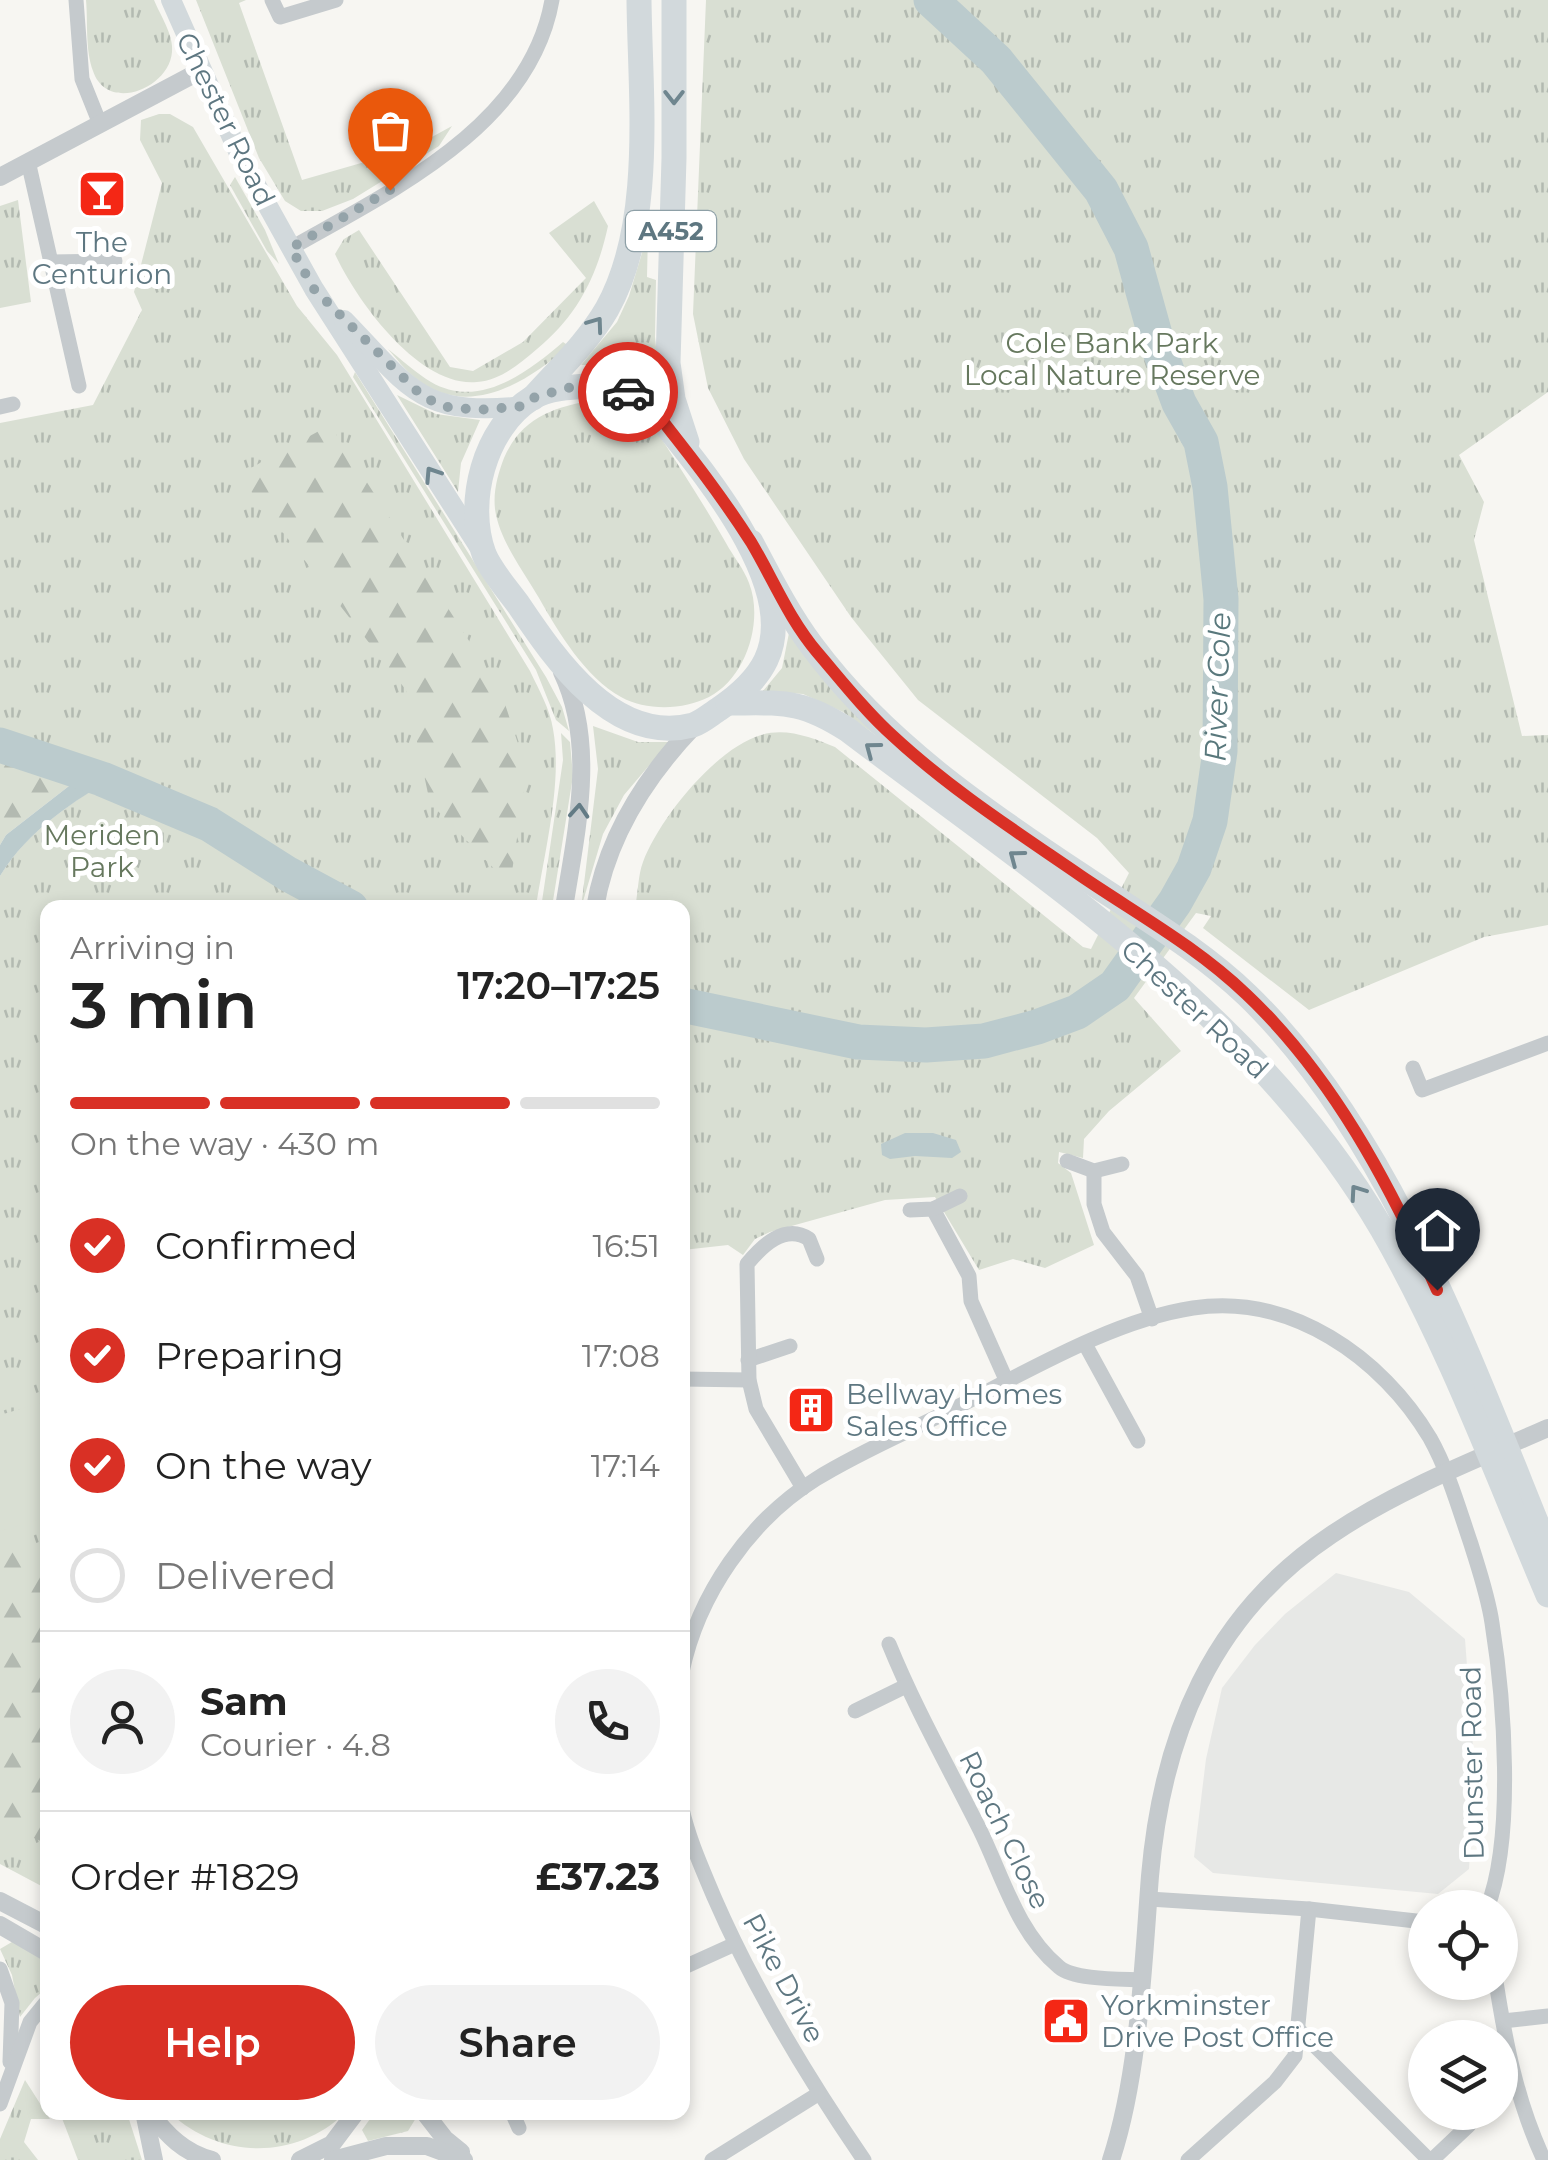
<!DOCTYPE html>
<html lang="en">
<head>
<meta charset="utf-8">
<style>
  :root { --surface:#fff; --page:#f2f2f2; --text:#222; --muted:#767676; --line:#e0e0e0; --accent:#d93025 }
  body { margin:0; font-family:Montserrat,sans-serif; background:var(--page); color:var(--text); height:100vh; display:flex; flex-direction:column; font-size:38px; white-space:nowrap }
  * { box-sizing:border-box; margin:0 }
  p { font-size:32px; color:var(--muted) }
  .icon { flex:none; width:55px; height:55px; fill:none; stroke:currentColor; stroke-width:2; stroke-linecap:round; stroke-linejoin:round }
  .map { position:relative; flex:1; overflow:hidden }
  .drawer { position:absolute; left:40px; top:900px; width:650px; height:1220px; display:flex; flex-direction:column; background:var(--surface); border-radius:20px; box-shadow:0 5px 15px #0003 }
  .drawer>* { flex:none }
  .fabs { position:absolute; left:1408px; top:1890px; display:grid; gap:20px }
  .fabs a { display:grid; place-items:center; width:110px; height:110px; border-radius:50%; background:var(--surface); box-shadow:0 5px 15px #0003; font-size:50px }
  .pin { position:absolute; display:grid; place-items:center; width:85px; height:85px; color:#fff; margin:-102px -42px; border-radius:50% 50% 50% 0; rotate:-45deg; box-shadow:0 0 10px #0007 }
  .pin .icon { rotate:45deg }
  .courier { position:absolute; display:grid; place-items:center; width:100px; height:100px; margin:-50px; border:8px solid #d93025; border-radius:50%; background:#fff; color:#222; box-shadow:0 2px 12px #0007 }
  .headline em { font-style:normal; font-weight:600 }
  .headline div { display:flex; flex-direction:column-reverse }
  .headline { display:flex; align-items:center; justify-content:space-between; height:170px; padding:0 30px }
  h1 { font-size:65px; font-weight:600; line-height:75px }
  .bar { display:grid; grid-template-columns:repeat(4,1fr); gap:15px 10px; align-content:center; height:120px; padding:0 30px }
  .bar i { height:12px; border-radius:8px; background:var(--line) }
  .bar .current { background:var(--accent) }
  .bar p { grid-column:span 4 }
  .line { display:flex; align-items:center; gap:25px; padding:0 30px; border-top:2px solid var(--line) }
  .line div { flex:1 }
  .round { display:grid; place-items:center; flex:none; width:105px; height:105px; border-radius:52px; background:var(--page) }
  ol { padding:0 30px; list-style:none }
  li { display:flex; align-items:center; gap:30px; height:110px }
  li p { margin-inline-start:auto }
  li .icon { padding:10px; border-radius:50%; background:var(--accent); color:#fff; stroke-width:4 }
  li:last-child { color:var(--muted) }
  li i { width:55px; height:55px; border:5px solid var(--line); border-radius:50% }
  .button { display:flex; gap:20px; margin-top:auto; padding:20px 30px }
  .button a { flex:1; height:115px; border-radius:60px; background:var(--accent); color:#fff; font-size:40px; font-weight:600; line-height:115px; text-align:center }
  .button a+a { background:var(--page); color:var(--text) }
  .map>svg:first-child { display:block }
</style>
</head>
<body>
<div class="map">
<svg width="1548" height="2160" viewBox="0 0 1548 2160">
  <defs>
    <pattern id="grass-tufts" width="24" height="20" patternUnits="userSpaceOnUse" patternTransform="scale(2.5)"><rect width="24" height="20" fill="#d9dfd3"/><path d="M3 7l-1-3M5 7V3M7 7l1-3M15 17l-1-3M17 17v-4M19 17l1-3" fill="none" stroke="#b3bab1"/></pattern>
    <pattern id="forest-firs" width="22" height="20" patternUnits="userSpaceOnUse" patternTransform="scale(2.5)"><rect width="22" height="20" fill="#d9dfd3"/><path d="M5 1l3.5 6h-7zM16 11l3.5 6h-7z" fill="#b3bab1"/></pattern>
  </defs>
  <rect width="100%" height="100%" fill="#f7f6f2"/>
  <path fill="#e7e8e6" d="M1336,1573L1409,1592L1465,1639L1475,1774L1469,1869L1438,1894L1213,1873L1194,1857L1206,1759L1222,1688L1255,1645L1285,1614Z"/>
  <g fill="url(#grass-tufts)">
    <path d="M86,0H154C160,15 174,35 172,52C169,89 107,113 93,71C85,50 88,22 86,0Z"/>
    <path d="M196,0H246L239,3L302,180L410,149L452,126L439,146L353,199L322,211H301L285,201L259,158Z"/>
    <path d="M706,0H1548V392L1459,455L1484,502L1474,540L1522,736L1548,735V925L1484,937L1309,1010L1203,928L1211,916L1196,913L1134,998L1181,1051L1109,1111L1084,1139L1083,1158L1059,1152L1058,1163L1071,1173L1094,1245L1045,1268L1013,1259L979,1270L935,1197L885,1200L770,1232L755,1239L743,1255L728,1245L683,1250L682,908H635C638,893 638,875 643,862C659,819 716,748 761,735C786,727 813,738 835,747L1083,947L1091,949L1129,873L1097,838L918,700L851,617L744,459L708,388L693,314Z"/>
    <path d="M159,114H170L193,127L297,306L337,355L530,671C539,690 550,709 553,729C563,783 544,853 536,907H378L291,862L218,818L156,787L0,732V423L93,405L142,310L134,292L162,183L140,140L141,120Z"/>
    <path d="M235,177L265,230L279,264L267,251L230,185Z"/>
    <path d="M18,200L31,302L0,308V206Z"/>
    <path d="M594,201L608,226C597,277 577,316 537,349C519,364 501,380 477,382C419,388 356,300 335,254L344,239L359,230L450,367L473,371L523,342L586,278L549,233Z"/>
    <path d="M648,233L647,277L656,280L655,337L660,385C633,370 611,364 581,365L617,322L629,296Z"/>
    <path d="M563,342L569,346C526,383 468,420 415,378C405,370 396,358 388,349C402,360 416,373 431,382C479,410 528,372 563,342Z"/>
    <path d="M355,372L546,677L562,707L569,731L556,720L536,670L353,377Z"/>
    <path d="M397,395L436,414L480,420L461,463L458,492Z"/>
    <path d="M595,400C621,407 640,413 658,433C681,470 705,506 726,543C733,556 744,569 749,583C764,621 746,678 709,697C684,710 646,711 621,697C585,677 559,633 539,598C524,572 499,540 495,509C493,491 498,474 504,458C522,417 554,407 595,400Z"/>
    <path d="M791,623L948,786L843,712L803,694L763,691L782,668Z"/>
    <path d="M593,726L638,742H669L624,795L603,834L581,908L598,769Z"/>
    <path d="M561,733L570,742L573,776L552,907L541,908L563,760Z"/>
    <path d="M92,790C173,809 249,862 318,907L48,908L47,1889L0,1864V876C23,838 56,814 92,790Z"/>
    <path d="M17,1939L47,1963V1988L35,1998L20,2017L12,1975L0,1949Z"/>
    <path d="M25,2080L50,2119H31L24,2142L38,2160H0V2139Z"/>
    <path d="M375,2112L414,2113L416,2118L408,2131L368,2141L362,2130Z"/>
    <path d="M60,2113H127L142,2160H78Z"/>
    <path d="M170,2113H345C296,2160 221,2160 170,2113Z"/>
  </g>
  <g fill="url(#forest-firs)">
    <path d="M330,425L500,689L527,771L510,885L430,803L406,690L238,475Z"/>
    <path d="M0,759L69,786L6,835L0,845Z"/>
    <path d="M0,1548C31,1554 39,1563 47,1594V1844L0,1822Z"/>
  </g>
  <path fill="#d9dfd3" d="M44,1402L48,1414L47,1517L0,1531V1415Z"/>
  <g fill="#bbcbcd">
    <path d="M0,732L119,774C73,802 29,829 0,876V845L6,835L69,786L0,759Z"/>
    <path d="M905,1133H933L956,1140L961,1152L952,1158L915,1156L890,1159L882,1155L881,1144Z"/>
  </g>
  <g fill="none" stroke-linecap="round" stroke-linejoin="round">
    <g stroke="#bbcbcd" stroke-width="35">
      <path d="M0,745L102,779L209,824L288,874L351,908"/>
      <path d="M682,1005L858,1042L926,1045L984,1041L1037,1027L1077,1012L1115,986L1175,902L1194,868L1210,821L1220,751L1221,599L1210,487L1201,442L1179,403L1159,349L1131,248L1101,190L996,60L931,0"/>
    </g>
    <g stroke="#c5cacd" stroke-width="15">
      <path d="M76,0L82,79L100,124"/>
      <path d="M272,0L280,17L336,0"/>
      <path d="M28,161L79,386"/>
      <path d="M291,248C391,191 530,126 552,0"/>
      <path d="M51,262L115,261"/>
      <path d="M0,407L13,404"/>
      <path d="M1413,1068L1422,1090L1548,1043"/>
      <path d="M1067,1161L1094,1171L1122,1164"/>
      <path d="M1094,1171V1204L1103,1232L1137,1276L1152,1319"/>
      <path d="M933,1209L969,1276L971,1301L1007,1382"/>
      <path d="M910,1210L933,1209L960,1196"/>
      <path d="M1085,1344L1138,1441"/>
      <path d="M748,1360L790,1346"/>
      <path d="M682,1379L749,1380"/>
      <path d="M803,1488L756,1409L749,1380L747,1264C762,1246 785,1223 809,1239L817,1259"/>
      <path d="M889,1644C915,1708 949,1768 980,1830C1003,1877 1017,1932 1059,1967C1074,1980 1121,1979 1141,1980"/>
      <path d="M682,1672C698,1595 749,1521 816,1479C861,1451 910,1431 957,1407C1028,1371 1114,1320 1193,1308C1290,1293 1382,1357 1430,1438C1448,1470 1459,1509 1471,1544C1479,1570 1488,1596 1492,1623C1504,1698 1515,1838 1487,1908"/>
      <path d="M855,1711L906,1686"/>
      <path d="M682,1809C689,1840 702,1868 714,1897C754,1989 807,2077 864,2160"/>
      <path d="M1149,1899L1309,1909L1425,1922"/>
      <path d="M682,1968L735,1944"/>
      <path d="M0,1969L12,2003L10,2062"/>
      <path d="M1496,1982C1506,2045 1517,2102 1544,2160"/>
      <path d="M1503,2021L1548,2016"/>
      <path d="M1296,2027L1429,2160"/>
      <path d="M0,2104L30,2022L48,2000"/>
      <path d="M512,2112L519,2128"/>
      <path d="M712,2160L818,2094"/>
      <path d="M1188,2160L1275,2082L1295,2056L1309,1909"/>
      <path d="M1432,2160L1469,2125"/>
    </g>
    <g stroke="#c5cacd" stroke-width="18">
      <path d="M0,177L200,71"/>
      <path d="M562,672C597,745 576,832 564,908"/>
      <path d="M595,908C607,836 646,776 695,725"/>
      <path d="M0,1901L48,1926"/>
      <path d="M0,1925L48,1953"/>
      <path d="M144,2112L154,2160"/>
      <path d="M149,2112C167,2135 184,2153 212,2160"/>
      <path d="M424,2112L445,2139L461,2152"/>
      <path d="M300,2160L332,2144L356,2112"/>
      <path d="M333,2160L386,2146H427L464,2160"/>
      <path d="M1111,2160C1139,2076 1143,1965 1150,1876C1162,1736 1211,1615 1331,1535C1397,1490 1475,1460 1548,1428"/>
    </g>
    <g stroke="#d2d9dc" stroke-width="20">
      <path d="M171,0L241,158L314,289L478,545"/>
      <path d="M344,320C411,389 420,417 524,406"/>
    </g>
    <g stroke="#d2d9dc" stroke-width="25">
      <path d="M674,0V158L668,363L673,399L687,442"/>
      <path d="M591,386C617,388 634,391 653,409C697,465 802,584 766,660C756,681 738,696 719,709C711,714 702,722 693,725C614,746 555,659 518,604C507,589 491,571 484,554C465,503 484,428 532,398C548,388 572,387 591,386Z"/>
      <path d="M533,398C558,370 588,342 607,309C655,223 640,96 639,0"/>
      <path d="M751,542C770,578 788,614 812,646C883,742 984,811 1082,876C1138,914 1198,948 1247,995C1391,1134 1473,1368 1548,1551"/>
      <path d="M728,703C782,703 800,699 848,730C1040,876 1258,1015 1382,1229C1449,1345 1496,1473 1548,1595"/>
    </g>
  </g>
  <defs><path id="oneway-chevron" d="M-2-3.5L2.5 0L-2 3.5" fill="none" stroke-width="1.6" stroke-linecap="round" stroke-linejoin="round" transform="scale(2.5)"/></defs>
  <g stroke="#6f868f">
    <use href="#oneway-chevron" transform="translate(674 97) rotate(90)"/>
    <use href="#oneway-chevron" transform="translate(596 324) rotate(-54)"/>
    <use href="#oneway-chevron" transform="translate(432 474) rotate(-123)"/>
    <use href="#oneway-chevron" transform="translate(872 749) rotate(-143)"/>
    <use href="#oneway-chevron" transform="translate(1016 857) rotate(-143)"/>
    <use href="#oneway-chevron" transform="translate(1357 1192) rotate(-125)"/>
  </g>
  <use stroke="#637b85" href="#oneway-chevron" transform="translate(579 811) rotate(-86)"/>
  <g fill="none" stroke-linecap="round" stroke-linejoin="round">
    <path stroke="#94a3a9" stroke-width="10" stroke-dasharray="0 18" d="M390,190L291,248L314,289L423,397L447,407L479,410L524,406L533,398L567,388L591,386L628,392"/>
    <path stroke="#d93025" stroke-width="12" d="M628,392C649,399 662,421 676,438C702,471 728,506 751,542C773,579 789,619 817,652C841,680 865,711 893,736C950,789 1017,832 1081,876C1137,914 1197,947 1246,994C1332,1075 1389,1183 1437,1290"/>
  </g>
  <defs>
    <g id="bar-square" transform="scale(2.5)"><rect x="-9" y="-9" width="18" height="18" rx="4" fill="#f42715" stroke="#fff"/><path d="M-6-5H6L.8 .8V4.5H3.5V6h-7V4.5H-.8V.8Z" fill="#fff"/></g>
    <g id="building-square" transform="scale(2.5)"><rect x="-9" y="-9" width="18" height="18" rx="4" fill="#f42715" stroke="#fff"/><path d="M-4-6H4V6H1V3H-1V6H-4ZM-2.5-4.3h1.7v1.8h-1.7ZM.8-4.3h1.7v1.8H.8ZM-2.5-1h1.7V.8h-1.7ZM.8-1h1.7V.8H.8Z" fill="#fff"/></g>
    <g id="civic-square" transform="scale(2.5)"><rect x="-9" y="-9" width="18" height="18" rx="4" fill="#f42715" stroke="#fff"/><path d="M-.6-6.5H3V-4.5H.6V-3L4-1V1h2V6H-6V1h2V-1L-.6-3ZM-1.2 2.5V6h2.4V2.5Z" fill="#fff"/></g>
  </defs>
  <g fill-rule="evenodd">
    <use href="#bar-square" x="102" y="194"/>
    <use href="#building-square" x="811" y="1410"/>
    <use href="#civic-square" x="1066" y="2021"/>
  </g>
  <g text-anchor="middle" stroke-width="10" stroke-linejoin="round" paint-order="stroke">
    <rect fill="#fff" stroke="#8ea0a7" stroke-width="2.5" x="626" y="211" width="90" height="40" rx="8"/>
    <g font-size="25" font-weight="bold" fill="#5e7781">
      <text x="671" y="240">A452</text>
    </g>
    <g font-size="28" fill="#5e7781" stroke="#fff">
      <text transform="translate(226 119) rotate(64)" y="10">Chester Road</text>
      <text transform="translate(1195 1009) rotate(43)" y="10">Chester Road</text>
      <text transform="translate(1472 1763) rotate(-91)" y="10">Dunster Road</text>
      <text transform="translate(1005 1830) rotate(64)" y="10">Roach Close</text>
      <text transform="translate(784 1978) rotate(62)" y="10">Pike Drive</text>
    </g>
    <g font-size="28" fill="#5e7781" stroke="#fff" text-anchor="start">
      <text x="102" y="252" text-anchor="middle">The<tspan x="102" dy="32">Centurion</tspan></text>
      <text x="846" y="1404">Bellway Homes<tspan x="846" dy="32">Sales Office</tspan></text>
      <text x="1101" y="2015">Yorkminster<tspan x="1101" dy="32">Drive Post Office</tspan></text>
    </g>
    <g font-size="28" fill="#66785e" stroke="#fff">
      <text x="1112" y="353">Cole Bank Park<tspan x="1112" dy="32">Local Nature Reserve</tspan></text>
      <text x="102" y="845">Meriden<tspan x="102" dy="32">Park</tspan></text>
    </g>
    <g font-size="30" font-style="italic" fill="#59787c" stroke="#fff">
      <text transform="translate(1218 687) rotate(-88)" y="10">River Cole</text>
    </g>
  </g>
</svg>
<div class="fabs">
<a><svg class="icon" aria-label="locate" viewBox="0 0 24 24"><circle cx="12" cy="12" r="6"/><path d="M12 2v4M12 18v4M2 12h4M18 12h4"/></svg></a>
<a><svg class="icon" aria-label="layers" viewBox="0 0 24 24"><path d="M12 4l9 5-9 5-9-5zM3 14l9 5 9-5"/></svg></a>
</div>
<div class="pin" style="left:390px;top:190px;background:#ea580c"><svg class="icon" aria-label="bag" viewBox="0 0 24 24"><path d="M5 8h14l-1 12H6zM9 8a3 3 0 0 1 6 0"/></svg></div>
<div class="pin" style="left:1437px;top:1290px;background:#1f2937"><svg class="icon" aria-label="home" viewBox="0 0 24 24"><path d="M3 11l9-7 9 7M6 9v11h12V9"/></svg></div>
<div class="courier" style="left:628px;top:392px"><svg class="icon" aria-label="car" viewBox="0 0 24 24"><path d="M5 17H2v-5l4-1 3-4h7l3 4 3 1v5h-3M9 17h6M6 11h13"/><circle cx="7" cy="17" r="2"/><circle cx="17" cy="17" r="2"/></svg></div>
<section class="drawer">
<div class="headline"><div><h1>3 min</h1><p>Arriving in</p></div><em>17:20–17:25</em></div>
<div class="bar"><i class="current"></i><i class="current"></i><i class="current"></i><i></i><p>On the way · 430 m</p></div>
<ol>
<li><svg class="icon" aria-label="check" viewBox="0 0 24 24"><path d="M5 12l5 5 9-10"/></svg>Confirmed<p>16:51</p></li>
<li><svg class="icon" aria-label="check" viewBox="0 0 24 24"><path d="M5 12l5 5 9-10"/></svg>Preparing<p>17:08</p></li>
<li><svg class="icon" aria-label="check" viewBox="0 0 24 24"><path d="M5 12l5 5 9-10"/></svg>On the way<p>17:14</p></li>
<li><i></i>Delivered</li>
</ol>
<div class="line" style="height:180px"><a class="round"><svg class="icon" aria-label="person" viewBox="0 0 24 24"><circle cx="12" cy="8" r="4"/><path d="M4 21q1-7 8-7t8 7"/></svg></a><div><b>Sam</b><p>Courier · 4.8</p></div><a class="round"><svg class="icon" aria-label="phone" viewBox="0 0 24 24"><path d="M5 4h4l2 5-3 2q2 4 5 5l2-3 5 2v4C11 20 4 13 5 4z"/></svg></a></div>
<div class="line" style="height:130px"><div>Order #1829</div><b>£37.23</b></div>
<div class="button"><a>Help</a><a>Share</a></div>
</section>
</div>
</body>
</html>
